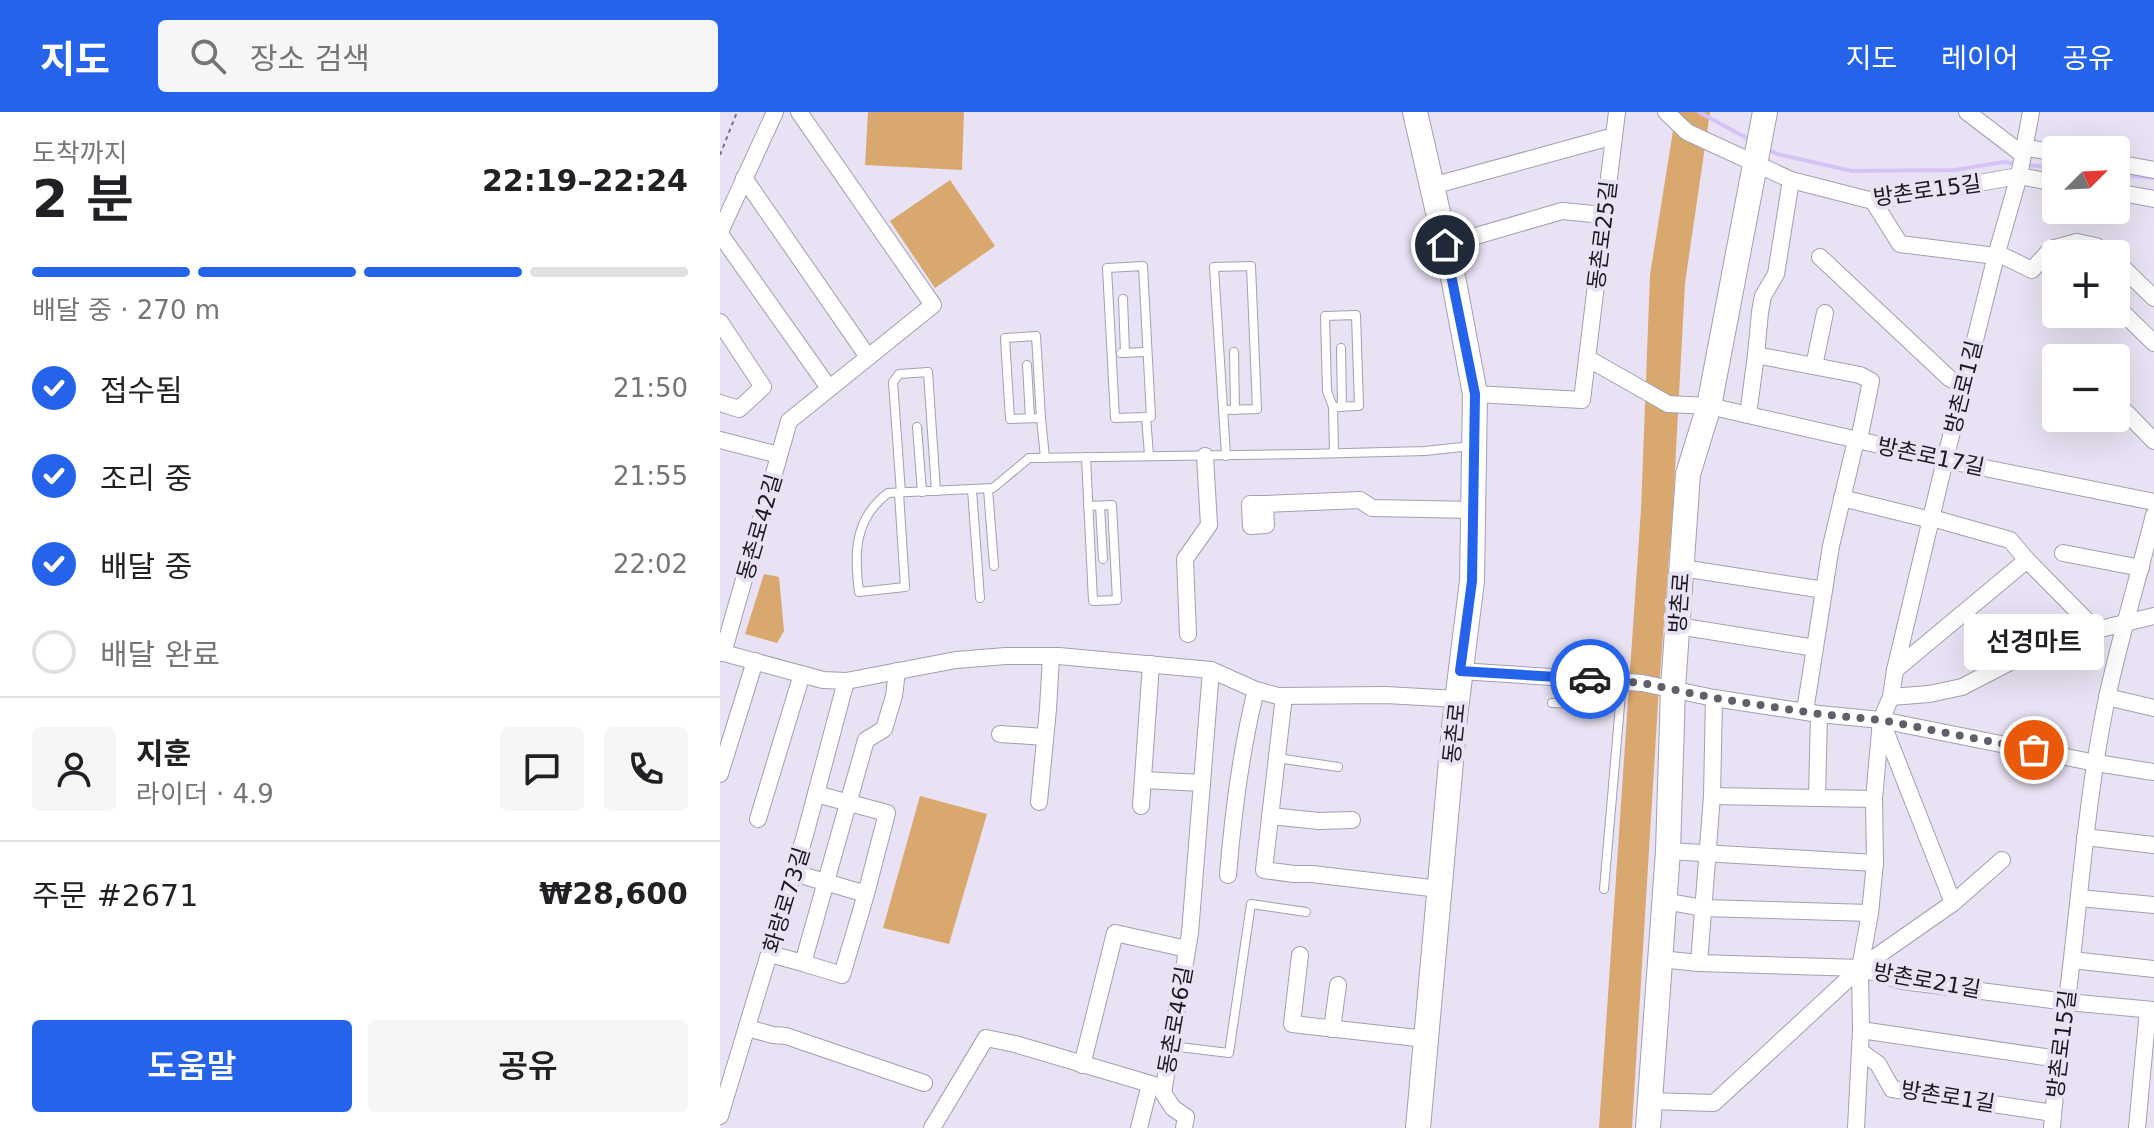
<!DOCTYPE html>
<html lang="ko">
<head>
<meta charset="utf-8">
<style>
  :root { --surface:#fff; --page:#f6f6f6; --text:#202124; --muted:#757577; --line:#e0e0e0; --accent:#2563eb }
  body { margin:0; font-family:"DejaVu Sans","Noto Sans KR",sans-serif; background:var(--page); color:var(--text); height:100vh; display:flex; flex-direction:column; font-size:30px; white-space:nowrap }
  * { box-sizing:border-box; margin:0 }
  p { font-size:26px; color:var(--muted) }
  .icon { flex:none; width:44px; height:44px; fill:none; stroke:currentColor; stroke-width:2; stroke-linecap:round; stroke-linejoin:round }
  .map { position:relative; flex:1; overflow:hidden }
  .drawer { display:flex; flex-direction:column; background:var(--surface); width:720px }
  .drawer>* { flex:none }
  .needle { width:52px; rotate:66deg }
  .fabs { position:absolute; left:1322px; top:24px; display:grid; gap:16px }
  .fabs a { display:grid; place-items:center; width:88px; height:88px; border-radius:8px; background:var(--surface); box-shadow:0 8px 32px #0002; font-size:40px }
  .pin { position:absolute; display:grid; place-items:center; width:68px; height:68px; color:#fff; margin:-34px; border:4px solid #fff; border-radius:50%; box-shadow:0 2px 8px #0007 }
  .courier { position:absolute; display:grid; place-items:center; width:80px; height:80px; margin:-40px; border:6px solid #2563eb; border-radius:50%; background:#fff; color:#222; box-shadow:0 2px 10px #0007 }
  .bubble { position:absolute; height:56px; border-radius:8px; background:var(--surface); box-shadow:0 8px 32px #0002; font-size:26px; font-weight:600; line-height:56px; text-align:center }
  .summary em { font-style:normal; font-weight:600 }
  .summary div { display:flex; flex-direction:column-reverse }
  .summary { display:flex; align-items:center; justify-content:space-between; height:136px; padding:0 32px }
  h1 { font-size:52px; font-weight:600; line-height:60px }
  .bar { display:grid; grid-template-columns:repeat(4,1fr); gap:12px 8px; align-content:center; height:96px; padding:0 32px }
  .bar i { height:10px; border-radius:6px; background:var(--line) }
  .bar .active { background:var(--accent) }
  .bar p { grid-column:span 4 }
  .line { display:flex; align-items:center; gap:20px; padding:0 32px; border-top:2px solid var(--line) }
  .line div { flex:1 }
  .round { display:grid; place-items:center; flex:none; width:84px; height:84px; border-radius:8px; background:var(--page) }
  ol { padding:0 32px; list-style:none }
  li { display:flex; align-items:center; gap:24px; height:88px }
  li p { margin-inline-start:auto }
  li .icon { padding:8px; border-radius:50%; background:var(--accent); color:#fff; stroke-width:4 }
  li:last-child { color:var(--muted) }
  li i { width:44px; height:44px; border:4px solid var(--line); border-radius:50% }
  .button { display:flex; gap:16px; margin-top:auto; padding:16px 32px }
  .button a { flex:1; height:92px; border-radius:8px; background:var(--accent); color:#fff; font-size:32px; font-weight:600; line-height:92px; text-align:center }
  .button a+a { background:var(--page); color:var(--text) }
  header { display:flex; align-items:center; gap:48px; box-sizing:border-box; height:112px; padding:0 40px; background:var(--accent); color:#fff }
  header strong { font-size:38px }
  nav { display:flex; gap:44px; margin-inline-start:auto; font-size:28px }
  .search { width:560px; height:72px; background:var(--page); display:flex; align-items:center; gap:20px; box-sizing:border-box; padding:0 28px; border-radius:8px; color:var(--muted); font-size:30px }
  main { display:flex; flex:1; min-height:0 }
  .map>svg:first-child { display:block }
</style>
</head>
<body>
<header>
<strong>지도</strong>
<div class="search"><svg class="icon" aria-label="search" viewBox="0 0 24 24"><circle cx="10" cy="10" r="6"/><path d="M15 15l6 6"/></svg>장소 검색</div>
<nav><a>지도</a><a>레이어</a><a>공유</a></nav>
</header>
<main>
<section class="drawer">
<div class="summary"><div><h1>2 분</h1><p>도착까지</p></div><em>22:19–22:24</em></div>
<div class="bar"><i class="active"></i><i class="active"></i><i class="active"></i><i></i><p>배달 중 · 270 m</p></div>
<ol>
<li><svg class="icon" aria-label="check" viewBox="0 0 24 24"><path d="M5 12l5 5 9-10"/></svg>접수됨<p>21:50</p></li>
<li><svg class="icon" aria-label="check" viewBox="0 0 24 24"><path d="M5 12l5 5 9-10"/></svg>조리 중<p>21:55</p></li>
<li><svg class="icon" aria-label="check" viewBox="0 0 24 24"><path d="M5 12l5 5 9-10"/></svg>배달 중<p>22:02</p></li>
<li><i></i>배달 완료</li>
</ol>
<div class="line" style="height:144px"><a class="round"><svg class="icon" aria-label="person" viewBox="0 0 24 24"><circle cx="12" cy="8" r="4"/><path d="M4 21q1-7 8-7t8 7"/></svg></a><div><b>지훈</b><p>라이더 · 4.9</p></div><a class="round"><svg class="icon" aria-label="chat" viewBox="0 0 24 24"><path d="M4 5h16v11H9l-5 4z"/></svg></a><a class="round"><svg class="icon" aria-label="phone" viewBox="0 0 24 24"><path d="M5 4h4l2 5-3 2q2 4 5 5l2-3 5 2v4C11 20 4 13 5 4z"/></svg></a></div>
<div class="line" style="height:104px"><div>주문 #2671</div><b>₩28,600</b></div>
<div class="button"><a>도움말</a><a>공유</a></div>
</section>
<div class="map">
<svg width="1434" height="1016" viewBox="0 0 1434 1016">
  <rect width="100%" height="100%" fill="#e8e2f4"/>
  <g fill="#d8a86e">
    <path d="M148,0H244L242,58L145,53Z"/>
    <path d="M956,0H990L965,171L953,394L939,575L912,1016H879L921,397L930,163Z"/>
    <path d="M230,68L275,134L215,176L170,109Z"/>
    <path d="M44,462L59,465L64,519L57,531L25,522Z"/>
    <path d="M200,684L267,702L229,832L163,816Z"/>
  </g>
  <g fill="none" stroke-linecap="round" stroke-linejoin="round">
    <g stroke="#d5c3f8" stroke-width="4">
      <path d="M979,0L1032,29"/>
      <path d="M1047,37L1057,42L1132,59L1235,58L1283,50L1298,52"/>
      <path d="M1307,53L1336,56"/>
      <path d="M1396,62L1434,66"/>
    </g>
    <g stroke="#a49fb0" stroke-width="10">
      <g id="lane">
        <path d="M403,187L405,241"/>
        <path d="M621,236L622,295"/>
        <path d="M514,240L515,298"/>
        <path d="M401,241L427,240"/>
        <path d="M307,253L310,306"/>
        <path d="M613,295L639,294L636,203L605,204L607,279L613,295L614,341"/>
        <path d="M505,298L537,297L531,154L494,155L506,344"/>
        <path d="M426,305H431L423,154L387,156L395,306L426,305L429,343"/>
        <path d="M321,306L316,224L285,226L290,307L321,306L325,346"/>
        <path d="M197,315L202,380"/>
        <path d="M366,345L373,489L397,488L392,393L368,394"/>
        <path d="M268,377L274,454"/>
        <path d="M252,378L260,486"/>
        <path d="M179,381L185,475L139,480C134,441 134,407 168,381L273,376L309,346L587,342L705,339L751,334"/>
        <path d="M181,381L173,270L179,262L208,260L216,379"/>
        <path d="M380,394L383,447"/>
        <path d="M832,591L885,594L886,569"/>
        <path d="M557,646L618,655"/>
        <path d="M884,777L902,570"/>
        <path d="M451,934L509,941L531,792L586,800"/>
      </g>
    </g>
    <g stroke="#a49fb0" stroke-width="18">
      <g id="street">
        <path d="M946,0L967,20L1071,68L1153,89L1299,64L1336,71"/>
        <path d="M1247,0L1302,42"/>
        <path d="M1303,35L1336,41"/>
        <path d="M1396,51L1434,58"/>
        <path d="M24,66L148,245"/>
        <path d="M712,74L894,24"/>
        <path d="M1396,80L1434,87"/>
        <path d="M1153,89L1180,132L1276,144"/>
        <path d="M0,120L55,0"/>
        <path d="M0,122L109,276"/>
        <path d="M725,133L842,99L884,103"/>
        <path d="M1277,141L1312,158L1331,137L1357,130L1376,134L1388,142"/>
        <path d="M1100,145L1229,266L1244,274"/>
        <path d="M1396,149L1434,186"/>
        <path d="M1396,194L1434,231"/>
        <path d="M0,210L43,275L19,297L0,291"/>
        <path d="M1036,243L1040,200L1043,184L1056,162L1071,68"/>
        <path d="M867,246L948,292L989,294L1225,348L1434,390"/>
        <path d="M1094,254L1105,201"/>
        <path d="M755,282L862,288L897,0"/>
        <path d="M1396,290L1434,329"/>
        <path d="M1028,303L1036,243L1140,263L1151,269L1139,328"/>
        <path d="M0,328L59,343"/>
        <path d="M1122,386L1211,408"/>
        <path d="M545,392H530L531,414L546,413L545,392L640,388L652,396L754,398"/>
        <path d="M1212,406L1290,428L1307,448"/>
        <path d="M1343,441L1421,456"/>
        <path d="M962,456L1104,478"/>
        <path d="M958,514L1095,536"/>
        <path d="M468,522L465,447L489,413L485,344"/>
        <path d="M0,540L103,568L126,569L236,548L286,544H339L491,558L536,578L558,584L666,583L737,587"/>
        <path d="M3,541L69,309L213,193L79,0"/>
        <path d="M1175,558L1307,448L1376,518"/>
        <path d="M740,559L922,571L994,586L1099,602L1161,608L1376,651L1434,660"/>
        <path d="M564,584L544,758L574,762H592L719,777"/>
        <path d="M1171,585L1209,582L1242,575L1296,547L1376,518L1434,504"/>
        <path d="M1387,585L1434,596"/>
        <path d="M1085,599L1111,434L1136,328"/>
        <path d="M1163,613L1233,791"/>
        <path d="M280,622L325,625"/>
        <path d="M0,662L35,549"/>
        <path d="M423,668L482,671"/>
        <path d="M96,682L167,701L146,782"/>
        <path d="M992,684L1154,687"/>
        <path d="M1097,685L1099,602"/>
        <path d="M319,690L328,597L331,544"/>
        <path d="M421,694L431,552"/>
        <path d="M550,704L599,709L632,708"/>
        <path d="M38,707L82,562"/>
        <path d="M1365,725L1434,733"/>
        <path d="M948,739L1155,751"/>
        <path d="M74,761L146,782L122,863L83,851"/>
        <path d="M508,763C513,701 521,638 536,578"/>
        <path d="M1359,786L1434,793"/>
        <path d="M944,789L983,796L1150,801"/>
        <path d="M50,842L83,851L146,628L164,617L174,584L177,559"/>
        <path d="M580,843L572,912L706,927"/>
        <path d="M940,847L979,851L1140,856L1182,869L1347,890L1434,898"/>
        <path d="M1352,848L1434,857"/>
        <path d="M979,851L992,684L994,586"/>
        <path d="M27,916L53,923L66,924L204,971"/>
        <path d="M612,917L618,873"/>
        <path d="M1141,918L1338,947"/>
        <path d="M1140,939L1158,952L1172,977L1333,1001"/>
        <path d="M362,953L395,821L467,837"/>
        <path d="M930,989L994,991L1140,856L1233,791L1282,748"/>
        <path d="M0,1004L85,723L126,569"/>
        <path d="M212,1016L266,926L295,932L444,976"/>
        <path d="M419,1016L430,972"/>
        <path d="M464,1016L466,1005L453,996L443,981L470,821L491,558"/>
        <path d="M1136,1016L1141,918L1140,856L1150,801L1155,751L1154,687L1161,608L1171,585L1175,558L1225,348L1276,144L1299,64L1311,0"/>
        <path d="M1332,1016C1336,959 1346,903 1352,846C1362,760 1369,672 1387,586C1400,525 1419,464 1434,403"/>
        <path d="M1417,1016L1428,898"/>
      </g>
    </g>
    <g stroke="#a49fb0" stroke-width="26">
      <g id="secondary">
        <path d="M695,0L734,170L755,282L752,469L735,605L698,1016"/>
        <path d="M928,1016L948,739L953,576L968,362L989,294L1045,0"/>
      </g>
    </g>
    <path stroke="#787480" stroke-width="2" stroke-dasharray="4 4" stroke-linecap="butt" d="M0,43L17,0"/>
    <use href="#lane" stroke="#fff" stroke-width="8"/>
    <use href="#street" stroke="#fff" stroke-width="16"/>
    <use href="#secondary" stroke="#fff" stroke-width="24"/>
  </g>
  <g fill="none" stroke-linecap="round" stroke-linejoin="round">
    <path stroke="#635f6a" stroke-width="8" stroke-dasharray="0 14.4" d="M870,567L922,571L994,586L1099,602L1161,608L1314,638"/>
    <path stroke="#2563eb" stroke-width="10" d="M725,133L755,282L752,469L740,559L870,567"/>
  </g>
  <g text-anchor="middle" stroke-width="8" stroke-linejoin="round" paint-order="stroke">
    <g font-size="22" fill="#1b1920" stroke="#e8e2f4">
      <text transform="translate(1207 78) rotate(-8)" y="8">방촌로15길</text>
      <text transform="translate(882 123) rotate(-83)" y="8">동촌로25길</text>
      <text transform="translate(1243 275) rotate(-76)" y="8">방촌로1길</text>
      <text transform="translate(1211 344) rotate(12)" y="8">방촌로17길</text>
      <text transform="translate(39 415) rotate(-74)" y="8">동촌로42길</text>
      <text transform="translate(959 491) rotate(-86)" y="8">방촌로</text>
      <text transform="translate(734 621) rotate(-84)" y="8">동촌로</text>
      <text transform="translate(66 788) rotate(-73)" y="8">화랑로73길</text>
      <text transform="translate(1207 868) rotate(10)" y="8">방촌로21길</text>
      <text transform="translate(455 908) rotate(-80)" y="8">동촌로46길</text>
      <text transform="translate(1341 932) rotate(-83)" y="8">방촌로15길</text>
      <text transform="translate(1228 984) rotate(9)" y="8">방촌로1길</text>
    </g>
  </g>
</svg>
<div class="fabs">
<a><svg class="needle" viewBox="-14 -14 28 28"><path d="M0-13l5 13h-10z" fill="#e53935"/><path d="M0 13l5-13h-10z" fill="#757577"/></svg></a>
<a>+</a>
<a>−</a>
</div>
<div class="pin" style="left:1314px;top:638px;background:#ea580c"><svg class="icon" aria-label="bag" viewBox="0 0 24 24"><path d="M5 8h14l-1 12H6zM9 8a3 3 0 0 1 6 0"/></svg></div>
<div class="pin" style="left:725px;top:133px;background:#1f2937"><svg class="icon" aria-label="home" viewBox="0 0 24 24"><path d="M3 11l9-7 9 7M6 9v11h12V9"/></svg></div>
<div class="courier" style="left:870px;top:567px"><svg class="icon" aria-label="car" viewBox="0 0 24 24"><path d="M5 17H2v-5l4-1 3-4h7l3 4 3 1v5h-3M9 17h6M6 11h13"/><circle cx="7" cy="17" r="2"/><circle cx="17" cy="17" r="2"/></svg></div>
<div class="bubble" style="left:1244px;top:502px;width:140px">선경마트</div>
</div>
</main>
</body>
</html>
